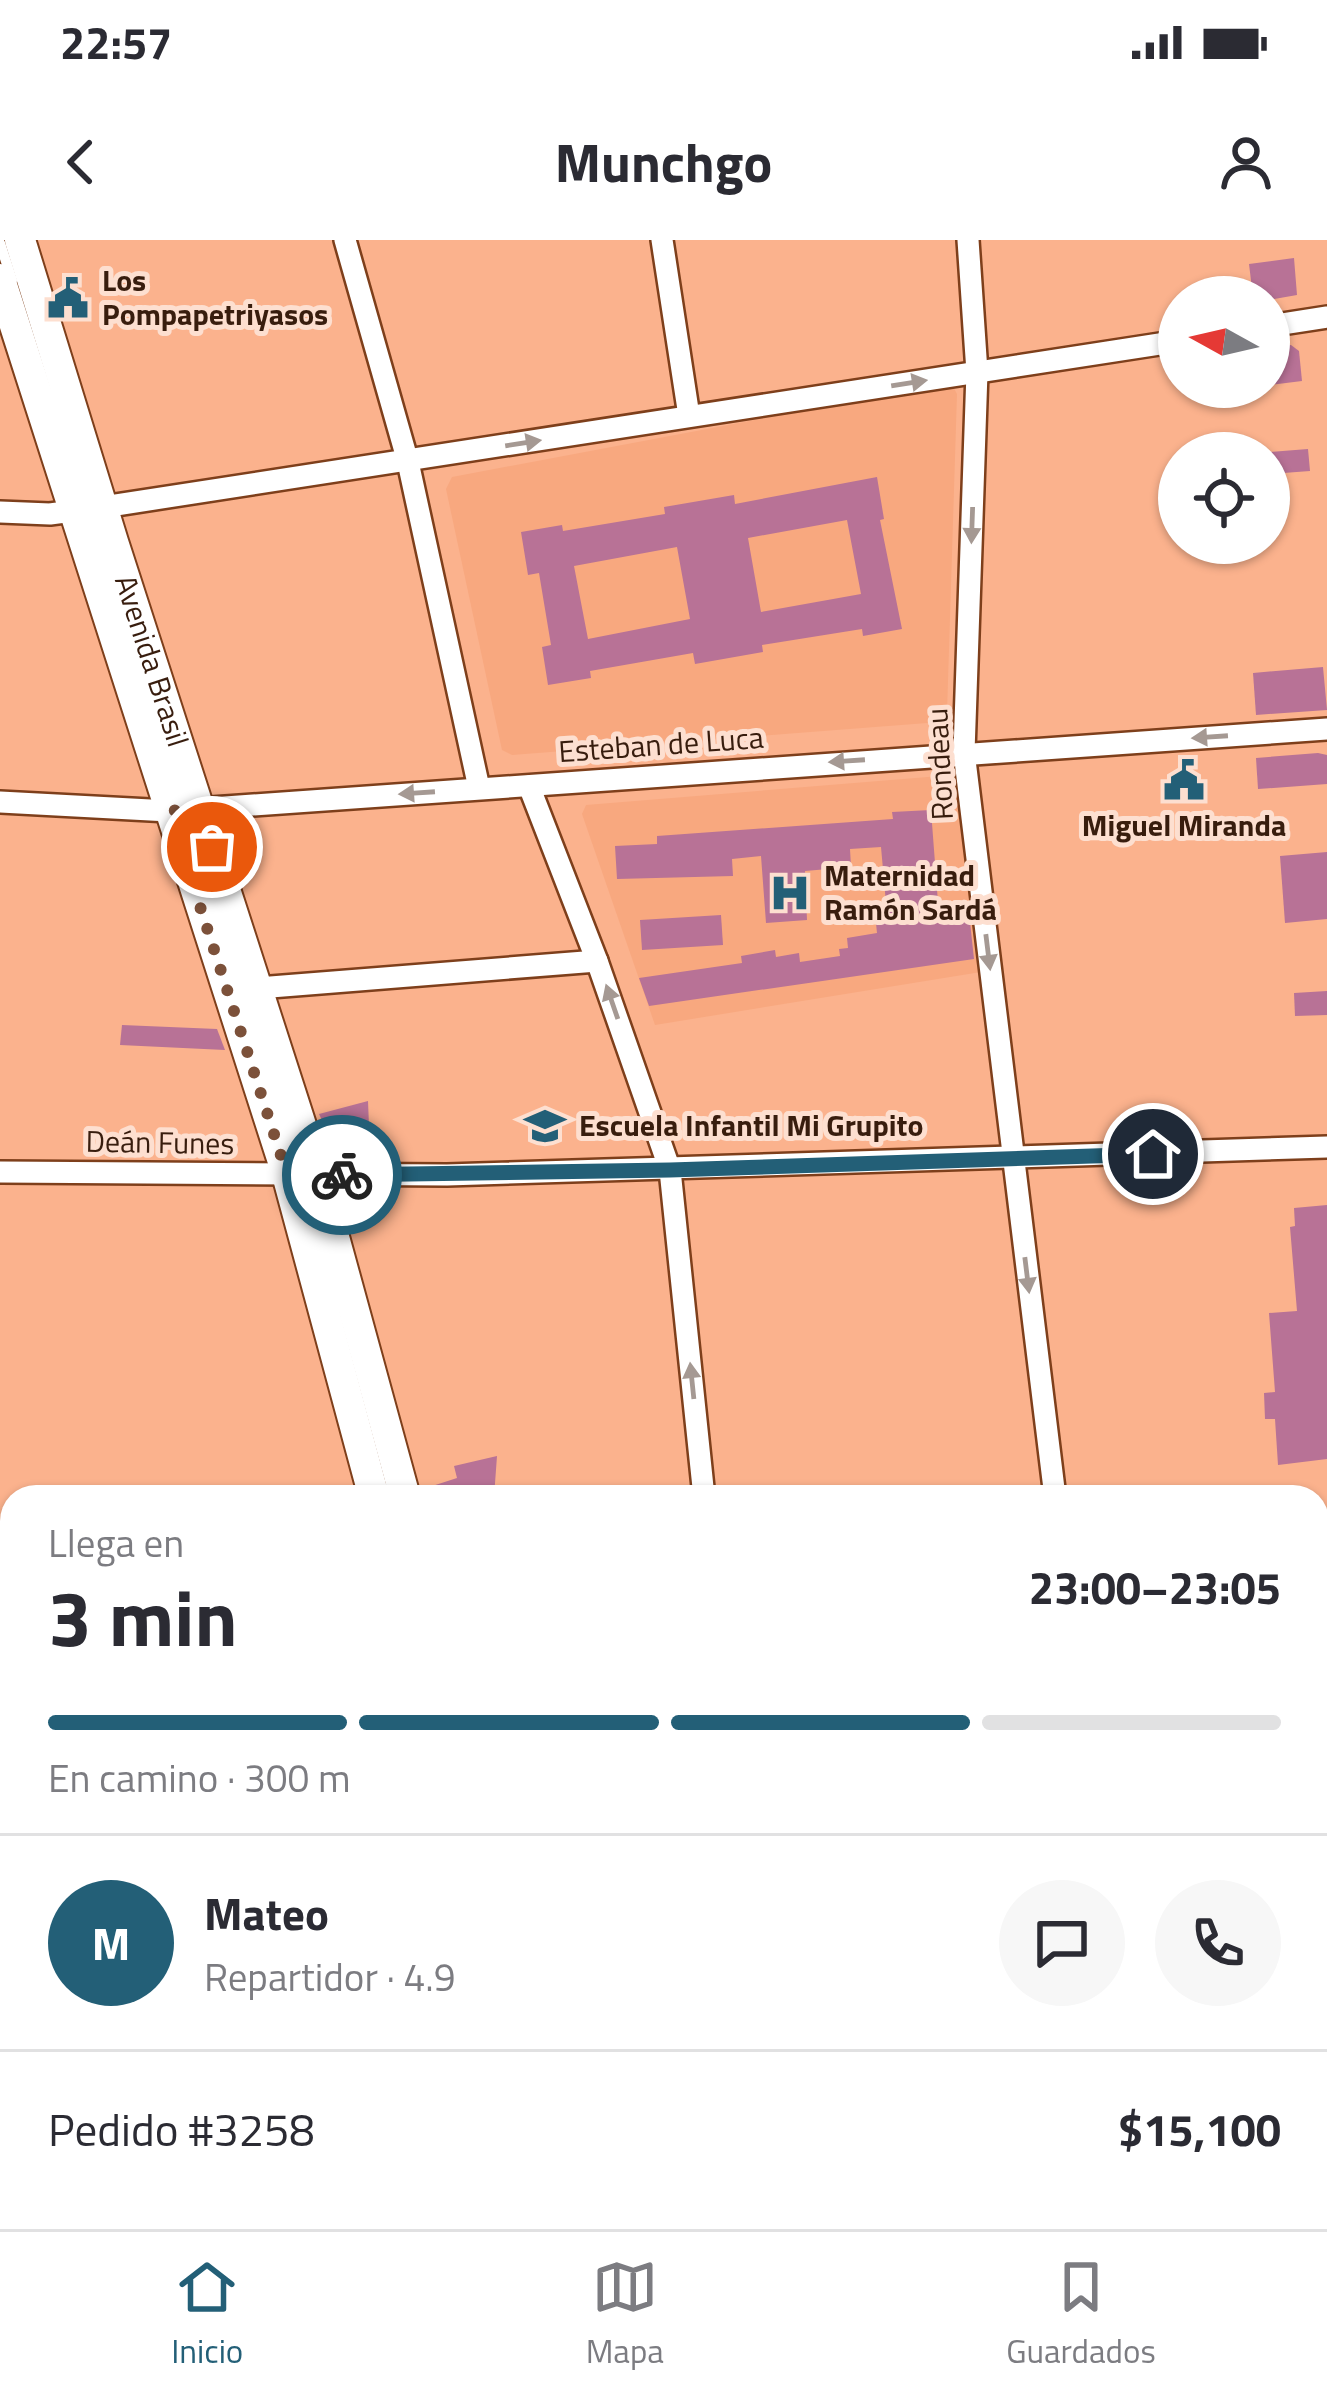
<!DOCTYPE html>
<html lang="es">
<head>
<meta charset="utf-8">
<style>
  :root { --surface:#fff; --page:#f7f7f7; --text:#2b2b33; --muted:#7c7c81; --line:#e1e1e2; --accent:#235f77 }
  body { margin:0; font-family:"Titillium Web",sans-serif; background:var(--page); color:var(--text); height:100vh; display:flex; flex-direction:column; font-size:45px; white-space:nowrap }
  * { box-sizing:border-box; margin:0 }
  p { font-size:39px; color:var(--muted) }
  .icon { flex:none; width:66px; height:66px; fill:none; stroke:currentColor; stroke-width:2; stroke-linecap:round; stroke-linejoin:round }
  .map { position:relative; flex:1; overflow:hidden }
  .side { position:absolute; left:0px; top:1245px; width:1329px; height:744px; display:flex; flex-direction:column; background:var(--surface); border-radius:36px 36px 0 0; box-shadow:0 3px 9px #0004 }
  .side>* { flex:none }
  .needle { width:78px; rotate:278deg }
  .fabs { position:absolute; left:1158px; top:36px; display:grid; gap:24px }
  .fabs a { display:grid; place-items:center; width:132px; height:132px; border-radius:50%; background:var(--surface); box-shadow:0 3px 9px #0004; font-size:60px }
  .pin { position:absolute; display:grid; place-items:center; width:102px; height:102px; color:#fff; margin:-51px; border:6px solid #fff; border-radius:50%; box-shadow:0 3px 12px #0007 }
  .courier { position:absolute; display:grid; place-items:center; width:120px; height:120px; margin:-60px; border:9px solid #235f77; border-radius:50%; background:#fff; color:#222; box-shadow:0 3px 15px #0007 }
  .head em { font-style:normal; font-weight:700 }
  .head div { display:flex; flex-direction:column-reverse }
  .head { display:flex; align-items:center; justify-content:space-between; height:204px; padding:0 48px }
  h1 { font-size:78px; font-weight:700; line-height:90px }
  .bar { display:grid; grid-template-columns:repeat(4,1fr); gap:18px 12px; align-content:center; height:144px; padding:0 48px }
  .bar i { height:15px; border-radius:9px; background:var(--line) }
  .bar .selected { background:var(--accent) }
  .bar p { grid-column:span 4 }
  .line { display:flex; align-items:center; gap:30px; padding:0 48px; border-top:3px solid var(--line) }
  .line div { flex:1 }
  .round { display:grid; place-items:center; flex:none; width:126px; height:126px; border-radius:63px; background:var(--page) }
  .status { display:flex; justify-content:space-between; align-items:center; height:84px; padding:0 60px; background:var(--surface); direction:ltr }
  .status svg { height:33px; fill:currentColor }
  header { display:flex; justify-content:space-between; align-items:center; height:156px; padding:0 48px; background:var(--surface); font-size:54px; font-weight:700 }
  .tab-bar { display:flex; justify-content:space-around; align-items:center; height:168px; border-top:3px solid var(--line); background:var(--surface); font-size:33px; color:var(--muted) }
  .tab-bar a { display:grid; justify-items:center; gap:6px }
  .tab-bar .selected { color:var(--accent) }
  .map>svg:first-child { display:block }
</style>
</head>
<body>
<div class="status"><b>22:57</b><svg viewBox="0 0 49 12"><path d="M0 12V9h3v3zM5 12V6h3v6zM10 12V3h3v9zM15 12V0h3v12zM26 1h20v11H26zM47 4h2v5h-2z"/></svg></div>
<header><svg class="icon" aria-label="back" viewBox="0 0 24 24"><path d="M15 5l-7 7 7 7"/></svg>Munchgo<svg class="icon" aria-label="person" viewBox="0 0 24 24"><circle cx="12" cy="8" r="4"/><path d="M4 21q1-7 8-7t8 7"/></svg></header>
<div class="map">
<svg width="1327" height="1989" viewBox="0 0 1327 1989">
  <rect width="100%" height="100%" fill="#fbb28d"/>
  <g fill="#f8a87f">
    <path d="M951,143L957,154L947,473L940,482L512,515L502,510L446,249L452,237Z"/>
    <path d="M940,536L958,553L981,732L655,785L582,574L586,565Z"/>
  </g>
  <path fill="#c79e8a" d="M1317,1860H1327V1989H1252V1977H1317Z"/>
  <g fill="#b87296" fill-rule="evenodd">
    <path d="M1294,18L1297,55L1269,60V57H1253L1249,24Z"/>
    <path d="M1291,105L1299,111L1302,141L1269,145V108Z"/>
    <path d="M1308,209L1310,231L1269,234V212Z"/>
    <path d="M877,237L884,279L880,280L902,389L863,396L862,389L762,405L763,412L695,424L693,413L590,431L591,438L548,445L542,407L551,405L539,333L528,335L521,292L562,285L563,291L665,274L664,267L734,255L735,264ZM847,280L861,354L761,372L748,298ZM677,307L690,379L588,399L574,326Z"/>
    <path d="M1323,427L1327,470L1256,475L1253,433Z"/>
    <path d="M1318,513L1327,515V544L1258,549L1256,518Z"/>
    <path d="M931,570L939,676L969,673L974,719L649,766L639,738L742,723L741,716L775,710L776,717L799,713L800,722L840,716L839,709L848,708L847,698L877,693L874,664L886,663L881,607L850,609L851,627L805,631L807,680L766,683L761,616L732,619L733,636L617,639L615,606L657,604V596L893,579L892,572Z"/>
    <path d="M1327,612V679L1285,683L1280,616Z"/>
    <path d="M721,675L723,705L642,710L640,680Z"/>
    <path d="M1327,751V775L1295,776L1294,753Z"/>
    <path d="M122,785L217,789L225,810L120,805Z"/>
    <path d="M368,861L370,911L337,912L319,874Z"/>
    <path d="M1327,965V1219L1278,1225L1275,1179H1265L1264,1153L1275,1152L1269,1073L1297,1071L1290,987L1295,986L1294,968Z"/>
    <path d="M497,1216L494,1257H424L423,1249L457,1238L454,1226Z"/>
  </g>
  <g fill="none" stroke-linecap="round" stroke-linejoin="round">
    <g stroke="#7e3f1b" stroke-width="15">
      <g id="service">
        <path d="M0,3L12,40"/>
        <path d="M0,1967L15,1989"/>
      </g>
    </g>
    <g stroke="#7e3f1b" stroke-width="26">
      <g id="minor">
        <path d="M345,0L408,222L479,548"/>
        <path d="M662,0L689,176"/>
        <path d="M968,0L977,132L964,512L1055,1257"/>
        <path d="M1269,86L1327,77"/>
        <path d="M0,272L50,274L103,267L1179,101"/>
        <path d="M529,546L597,721L670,930L704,1257"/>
        <path d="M0,562L169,571L1327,489"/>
        <path d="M258,748L597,721"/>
        <path d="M0,932L447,935L1327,907"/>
        <path d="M0,1298L12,1299"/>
        <path d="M1317,1357H1327"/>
        <path d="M0,1494L12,1492"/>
        <path d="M0,1769H12"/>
        <path d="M1317,1846H1327"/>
        <path d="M201,1977L203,1989"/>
        <path d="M786,1977L787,1989"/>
        <path d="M1154,1977L1155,1989"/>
      </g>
    </g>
    <g stroke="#7e3f1b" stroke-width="34">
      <g id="secondary">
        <path id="s1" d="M20,0L113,302L317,935L405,1257"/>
        <path d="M0,39L287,934L374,1257"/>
        <path d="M0,1939L12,1956"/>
        <path d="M26,1977L34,1989"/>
        <path d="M536,1977L539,1989"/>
        <path d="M565,1977L567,1989"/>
      </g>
    </g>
    <use href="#service" stroke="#fff" stroke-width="10"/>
    <use href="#minor" stroke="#fff" stroke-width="21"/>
    <use href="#secondary" stroke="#fff" stroke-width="30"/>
  </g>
  <defs><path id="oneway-solid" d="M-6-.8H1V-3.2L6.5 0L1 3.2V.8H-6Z" transform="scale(3)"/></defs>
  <g fill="#a59993">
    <use href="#oneway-solid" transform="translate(909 143) rotate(-9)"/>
    <use href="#oneway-solid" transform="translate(523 203) rotate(-9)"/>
    <use href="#oneway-solid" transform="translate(972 285) rotate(92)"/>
    <use href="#oneway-solid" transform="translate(1210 497) rotate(176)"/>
    <use href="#oneway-solid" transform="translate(847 521) rotate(176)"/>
    <use href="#oneway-solid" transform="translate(417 553) rotate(176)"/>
    <use href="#oneway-solid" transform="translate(988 712) rotate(83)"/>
    <use href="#oneway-solid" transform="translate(612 762) rotate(-109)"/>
    <use href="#oneway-solid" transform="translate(1027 1035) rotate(83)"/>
    <use href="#oneway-solid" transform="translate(692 1141) rotate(-96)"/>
  </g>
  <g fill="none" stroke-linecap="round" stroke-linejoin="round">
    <path stroke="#7c513a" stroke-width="12" stroke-dasharray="0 21.6" d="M212,607L198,568L169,571L287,934L342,935"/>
    <path stroke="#235f77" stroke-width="15" d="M342,935L670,930L1153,914"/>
  </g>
  <defs>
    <g id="civic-bare" transform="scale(3.24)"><path d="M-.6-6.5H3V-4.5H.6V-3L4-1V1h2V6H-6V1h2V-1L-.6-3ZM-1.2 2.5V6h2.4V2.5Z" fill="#235f77" stroke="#fddfd0" stroke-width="2.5" paint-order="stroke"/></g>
    <g id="hospital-bare" transform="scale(3.24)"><path d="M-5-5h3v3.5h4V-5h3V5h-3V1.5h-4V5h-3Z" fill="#235f77" stroke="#fddfd0" stroke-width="2.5" paint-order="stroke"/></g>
    <g id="school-bare" transform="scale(3.24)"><path d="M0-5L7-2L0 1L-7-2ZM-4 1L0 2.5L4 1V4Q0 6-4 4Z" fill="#235f77" stroke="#fddfd0" stroke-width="2.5" paint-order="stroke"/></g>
  </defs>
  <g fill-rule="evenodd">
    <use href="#civic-bare" x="68" y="58"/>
    <use href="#civic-bare" x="1184" y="540"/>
    <use href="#hospital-bare" x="790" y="653"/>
    <use href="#school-bare" x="545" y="886"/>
  </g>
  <g text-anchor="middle" stroke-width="10" stroke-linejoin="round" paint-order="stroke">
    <g font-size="30" font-weight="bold" fill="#381d0e" stroke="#fddfd0" text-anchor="start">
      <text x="102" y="51">Los<tspan x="102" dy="34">Pompapetriyasos</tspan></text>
      <text x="1184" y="596" text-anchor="middle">Miguel Miranda</text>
      <text x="824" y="646">Maternidad<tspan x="824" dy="34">Ramón Sardá</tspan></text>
      <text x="579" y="896">Escuela Infantil Mi Grupito</text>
    </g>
    <g font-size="30" fill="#381d0e" stroke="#fddfd0">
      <text dy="10" stroke="none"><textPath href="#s1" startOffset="441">Avenida Brasil</textPath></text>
      <text transform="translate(661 505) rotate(-4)" y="10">Esteban de Luca</text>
      <text transform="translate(940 524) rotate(-93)" y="10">Rondeau</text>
      <text transform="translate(160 903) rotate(1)" y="10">Deán Funes</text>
    </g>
  </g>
</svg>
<div class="fabs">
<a><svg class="needle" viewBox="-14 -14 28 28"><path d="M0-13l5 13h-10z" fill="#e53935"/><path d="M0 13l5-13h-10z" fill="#7c7c81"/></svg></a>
<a><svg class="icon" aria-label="locate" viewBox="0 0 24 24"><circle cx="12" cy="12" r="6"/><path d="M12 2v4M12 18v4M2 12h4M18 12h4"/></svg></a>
</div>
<div class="pin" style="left:212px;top:607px;background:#ea580c"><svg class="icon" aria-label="bag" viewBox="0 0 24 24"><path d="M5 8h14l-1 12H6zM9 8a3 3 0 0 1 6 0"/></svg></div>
<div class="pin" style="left:1153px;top:914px;background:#1f2937"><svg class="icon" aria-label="home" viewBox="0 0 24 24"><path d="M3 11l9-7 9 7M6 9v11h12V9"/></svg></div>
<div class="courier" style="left:342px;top:935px"><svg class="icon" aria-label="bike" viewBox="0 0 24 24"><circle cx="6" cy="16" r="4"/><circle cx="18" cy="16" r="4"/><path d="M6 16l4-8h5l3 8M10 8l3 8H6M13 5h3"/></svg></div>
<section class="side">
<div class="head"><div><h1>3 min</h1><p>Llega en</p></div><em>23:00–23:05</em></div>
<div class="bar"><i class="selected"></i><i class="selected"></i><i class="selected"></i><i></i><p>En camino · 300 m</p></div>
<div class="line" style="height:216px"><b class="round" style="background:var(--accent);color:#fff">M</b><div><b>Mateo</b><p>Repartidor · 4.9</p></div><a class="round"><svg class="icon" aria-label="chat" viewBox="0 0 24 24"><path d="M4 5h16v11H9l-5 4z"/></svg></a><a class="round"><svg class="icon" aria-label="phone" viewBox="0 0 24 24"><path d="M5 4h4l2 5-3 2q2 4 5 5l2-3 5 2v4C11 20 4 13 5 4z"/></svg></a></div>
<div class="line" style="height:156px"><div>Pedido #3258</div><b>$15,100</b></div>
</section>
</div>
<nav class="tab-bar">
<a class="selected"><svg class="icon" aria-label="home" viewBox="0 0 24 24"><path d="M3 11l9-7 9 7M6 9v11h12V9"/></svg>Inicio</a>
<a><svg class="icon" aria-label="map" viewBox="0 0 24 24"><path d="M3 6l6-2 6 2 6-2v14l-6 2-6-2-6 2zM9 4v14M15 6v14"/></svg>Mapa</a>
<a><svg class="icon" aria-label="saved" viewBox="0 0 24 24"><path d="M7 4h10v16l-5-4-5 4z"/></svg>Guardados</a>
</nav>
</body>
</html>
